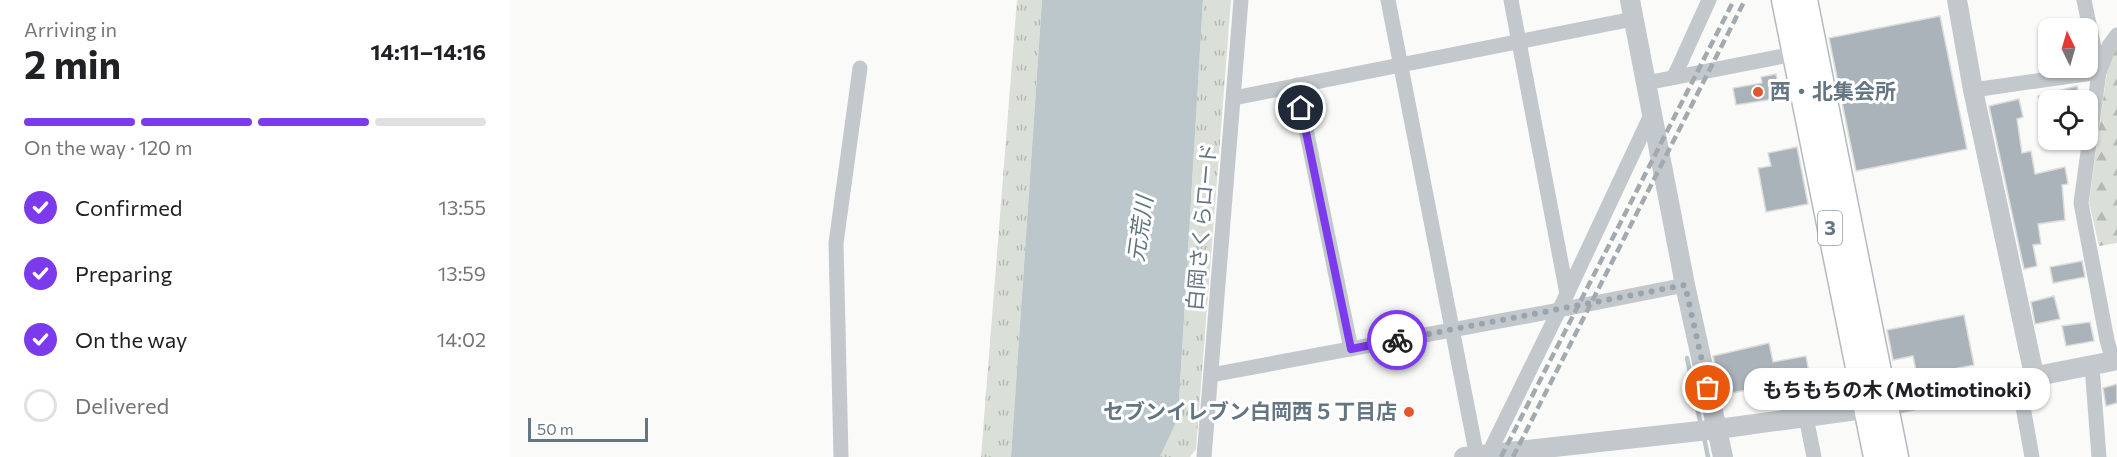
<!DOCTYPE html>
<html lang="en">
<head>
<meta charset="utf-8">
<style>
  :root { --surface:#fff; --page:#f6f6f6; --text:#202124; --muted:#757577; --line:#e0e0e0; --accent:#7c3aed }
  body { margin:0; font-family:Commissioner,"Noto Sans JP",sans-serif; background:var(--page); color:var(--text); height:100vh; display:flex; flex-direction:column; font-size:22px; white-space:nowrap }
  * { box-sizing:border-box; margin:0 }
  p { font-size:20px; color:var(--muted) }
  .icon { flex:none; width:33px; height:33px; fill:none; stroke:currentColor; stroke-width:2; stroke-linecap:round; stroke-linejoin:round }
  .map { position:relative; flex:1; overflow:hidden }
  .details { display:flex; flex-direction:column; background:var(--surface); width:510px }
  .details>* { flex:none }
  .needle { width:39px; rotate:355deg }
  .controls { position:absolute; left:1528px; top:18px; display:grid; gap:12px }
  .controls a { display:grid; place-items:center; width:60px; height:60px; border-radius:12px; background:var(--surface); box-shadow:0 2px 4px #0004; font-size:30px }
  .scale { position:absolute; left:18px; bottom:15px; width:120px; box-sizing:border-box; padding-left:6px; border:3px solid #657683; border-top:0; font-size:16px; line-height:21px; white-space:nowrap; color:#657683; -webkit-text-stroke:4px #fff; paint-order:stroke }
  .pin { position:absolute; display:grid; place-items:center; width:51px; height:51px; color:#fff; margin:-26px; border:3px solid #fff; border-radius:50%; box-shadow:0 2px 6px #0007 }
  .courier { position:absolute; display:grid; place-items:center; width:60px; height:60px; margin:-30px; border:4px solid #7c3aed; border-radius:50%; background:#fff; color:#222; box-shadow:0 2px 8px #0007 }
  .bubble { position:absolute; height:42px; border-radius:18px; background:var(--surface); box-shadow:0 2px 4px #0004; font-size:20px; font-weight:700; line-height:42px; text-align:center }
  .summary em { font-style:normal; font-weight:700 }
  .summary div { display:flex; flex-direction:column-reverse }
  .summary { display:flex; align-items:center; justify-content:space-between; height:102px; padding:0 24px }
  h1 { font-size:39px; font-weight:700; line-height:45px }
  .bar { display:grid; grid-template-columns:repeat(4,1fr); gap:9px 6px; align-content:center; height:72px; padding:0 24px }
  .bar i { height:8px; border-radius:4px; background:var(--line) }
  .bar .selected { background:var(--accent) }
  .bar p { grid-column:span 4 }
  ol { padding:0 24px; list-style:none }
  li { display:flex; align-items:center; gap:18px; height:66px }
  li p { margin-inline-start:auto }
  li .icon { padding:6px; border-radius:50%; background:var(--accent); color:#fff; stroke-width:4 }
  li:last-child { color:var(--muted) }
  li i { width:33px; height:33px; border:3px solid var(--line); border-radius:50% }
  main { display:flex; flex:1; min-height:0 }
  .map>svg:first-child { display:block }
</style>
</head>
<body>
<main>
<section class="details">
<div class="summary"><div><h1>2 min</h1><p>Arriving in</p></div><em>14:11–14:16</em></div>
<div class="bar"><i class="selected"></i><i class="selected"></i><i class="selected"></i><i></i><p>On the way · 120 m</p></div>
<ol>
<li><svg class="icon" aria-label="check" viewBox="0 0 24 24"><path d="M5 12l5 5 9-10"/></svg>Confirmed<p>13:55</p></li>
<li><svg class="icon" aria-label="check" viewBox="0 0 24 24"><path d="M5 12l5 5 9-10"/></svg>Preparing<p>13:59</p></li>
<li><svg class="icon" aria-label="check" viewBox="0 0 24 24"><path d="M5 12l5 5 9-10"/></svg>On the way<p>14:02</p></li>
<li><i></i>Delivered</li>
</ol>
</section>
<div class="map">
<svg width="1607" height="457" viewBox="0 0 1607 457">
  <defs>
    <pattern id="grass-tufts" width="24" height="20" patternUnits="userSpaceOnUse" patternTransform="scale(1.5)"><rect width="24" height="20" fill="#dadfd7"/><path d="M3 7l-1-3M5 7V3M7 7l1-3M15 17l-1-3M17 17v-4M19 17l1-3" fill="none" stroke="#b4b9b4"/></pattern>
    <pattern id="forest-firs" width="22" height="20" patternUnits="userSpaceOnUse" patternTransform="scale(1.5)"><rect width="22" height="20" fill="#dadfd7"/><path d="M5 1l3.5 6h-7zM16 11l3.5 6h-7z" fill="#b4b9b4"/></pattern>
  </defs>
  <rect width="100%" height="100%" fill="#fafaf8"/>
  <g fill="url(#grass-tufts)">
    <path d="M507,0H532L501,457H471Z"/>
    <path d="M693,0H721L686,449L680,457H650L668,418Z"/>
  </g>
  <path fill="url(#forest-firs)" d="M1607,46V243L1589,246L1579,202L1600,50Z"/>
  <path fill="#bbc7cb" d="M532,0H693L668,418L650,457H501Z"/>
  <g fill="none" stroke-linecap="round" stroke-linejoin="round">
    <g stroke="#bbc7cb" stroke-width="4.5">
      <path d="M1177,358L1191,426"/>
      <path d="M1194,437L1198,457"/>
    </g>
  </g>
  <g fill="#aab3b9" stroke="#dcdcda" stroke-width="1.5">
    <path d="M1430,16L1457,149L1346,171L1319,38Z"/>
    <path d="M1266,74L1270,98L1226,105L1223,88L1252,83L1251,77Z"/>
    <path d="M1567,86L1571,100H1529L1528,96Z"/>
    <path d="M1509,99L1513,117L1507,119L1512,153L1521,151L1525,174L1555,167L1558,184L1552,185L1555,220L1528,224L1531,244L1523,245L1527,266L1514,269L1479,106Z"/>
    <path d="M1287,147L1298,204L1256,212L1248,168L1261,166L1258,153Z"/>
    <path d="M1572,261L1575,277L1543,283L1540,267Z"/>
    <path d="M1544,296L1550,319L1525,324L1521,302Z"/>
    <path d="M1454,315L1464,365L1407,376L1403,356L1383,360L1377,330Z"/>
    <path d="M1580,322L1584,341L1556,346L1552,326Z"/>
    <path d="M1259,343L1263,362L1296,356L1303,395L1278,400L1276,389L1253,393L1252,387L1212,395L1203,356Z"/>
    <path d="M1607,384V403L1596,406L1593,388Z"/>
  </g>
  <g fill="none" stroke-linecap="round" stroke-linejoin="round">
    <g stroke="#b5babe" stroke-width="27">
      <g id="primary">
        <path d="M1274,0L1366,457"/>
        <path d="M1295,0L1386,457"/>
      </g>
    </g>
    <g stroke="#c3c8cc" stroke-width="15">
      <path d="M878,0L967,457"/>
      <path d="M1001,0L1057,294"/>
      <path d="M1574,0L1589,72"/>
      <path d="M1607,35L1599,46L1589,72L1571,203L1597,340L1603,361L1607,360"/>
      <path d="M1164,77L1199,0"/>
      <path d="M1136,83L1284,54"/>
      <path d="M787,85L841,349"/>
      <path d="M1463,90L1589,72"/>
      <path d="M724,98L1123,19"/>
      <path d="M1582,366L1589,457"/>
      <path d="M701,375L1049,310L1175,285"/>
      <path d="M1508,379L1522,457"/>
      <path d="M1296,417L1304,457"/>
      <path d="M983,454L982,447L1057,294L1141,115"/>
      <path d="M331,457L326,243L350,68"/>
      <path d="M694,457L731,0"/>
    </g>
    <g stroke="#c3c8cc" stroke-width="20">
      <path d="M1120,0L1175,285L1213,457"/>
      <path d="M1447,0L1463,90L1524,375"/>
      <path d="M954,457L1208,429L1376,406L1603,361"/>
    </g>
    <use href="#primary" stroke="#fff" stroke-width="24"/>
    <g stroke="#a2aab0" stroke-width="4.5" stroke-dasharray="9 4.5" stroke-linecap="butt">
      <path d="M991,457L1224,0"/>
      <path d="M1003,457L1235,0"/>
    </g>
  </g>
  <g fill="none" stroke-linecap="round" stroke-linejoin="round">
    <path stroke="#99a4ac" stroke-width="6" stroke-dasharray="0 10.8" d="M887,340L1175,285L1198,388"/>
    <path stroke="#7c3aed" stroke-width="8" d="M791,108L841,349L887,340"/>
  </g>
  <g fill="#e4572e" stroke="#fff" stroke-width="2">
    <circle cx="1248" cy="92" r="6"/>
    <circle cx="899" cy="412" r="6"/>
  </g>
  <g text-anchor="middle" stroke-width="6" stroke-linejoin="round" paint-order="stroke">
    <rect fill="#fff" stroke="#939fa8" stroke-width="1.5" x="1308" y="211" width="24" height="34" rx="4.5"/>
    <g font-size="20" font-weight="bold" fill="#657683">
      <text x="1320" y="235">3</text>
    </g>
    <g font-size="21" font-weight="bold" fill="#657683" stroke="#fff" text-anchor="start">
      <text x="1260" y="99">西・北集会所</text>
      <text x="887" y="419" text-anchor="end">セブンイレブン白岡西５丁目店</text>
    </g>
    <g font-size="21" fill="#657683" stroke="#fff">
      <text transform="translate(692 227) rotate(-85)" y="7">白岡さくらロード</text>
    </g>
    <g font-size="22" font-style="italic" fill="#60757c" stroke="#fff">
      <text transform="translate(630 229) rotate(-82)" y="8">元荒川</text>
    </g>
  </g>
</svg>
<div class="controls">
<a><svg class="needle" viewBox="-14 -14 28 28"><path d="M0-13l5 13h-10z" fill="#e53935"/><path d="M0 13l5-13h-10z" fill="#757577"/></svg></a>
<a><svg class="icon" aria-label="locate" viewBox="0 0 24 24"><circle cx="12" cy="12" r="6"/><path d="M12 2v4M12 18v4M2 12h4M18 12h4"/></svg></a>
</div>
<div class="scale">50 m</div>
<div class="pin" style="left:1198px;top:388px;background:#ea580c"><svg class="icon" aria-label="bag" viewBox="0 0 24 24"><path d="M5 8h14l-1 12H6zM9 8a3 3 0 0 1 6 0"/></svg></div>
<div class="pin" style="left:791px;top:108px;background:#1f2937"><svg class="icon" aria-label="home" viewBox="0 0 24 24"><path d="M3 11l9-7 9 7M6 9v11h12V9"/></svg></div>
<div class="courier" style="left:887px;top:340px"><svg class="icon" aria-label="bike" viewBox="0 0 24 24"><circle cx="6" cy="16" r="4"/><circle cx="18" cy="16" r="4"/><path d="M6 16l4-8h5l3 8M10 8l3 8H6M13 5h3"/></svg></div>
<div class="bubble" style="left:1234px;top:368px;width:306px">もちもちの木 (Motimotinoki)</div>
</div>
</main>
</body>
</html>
